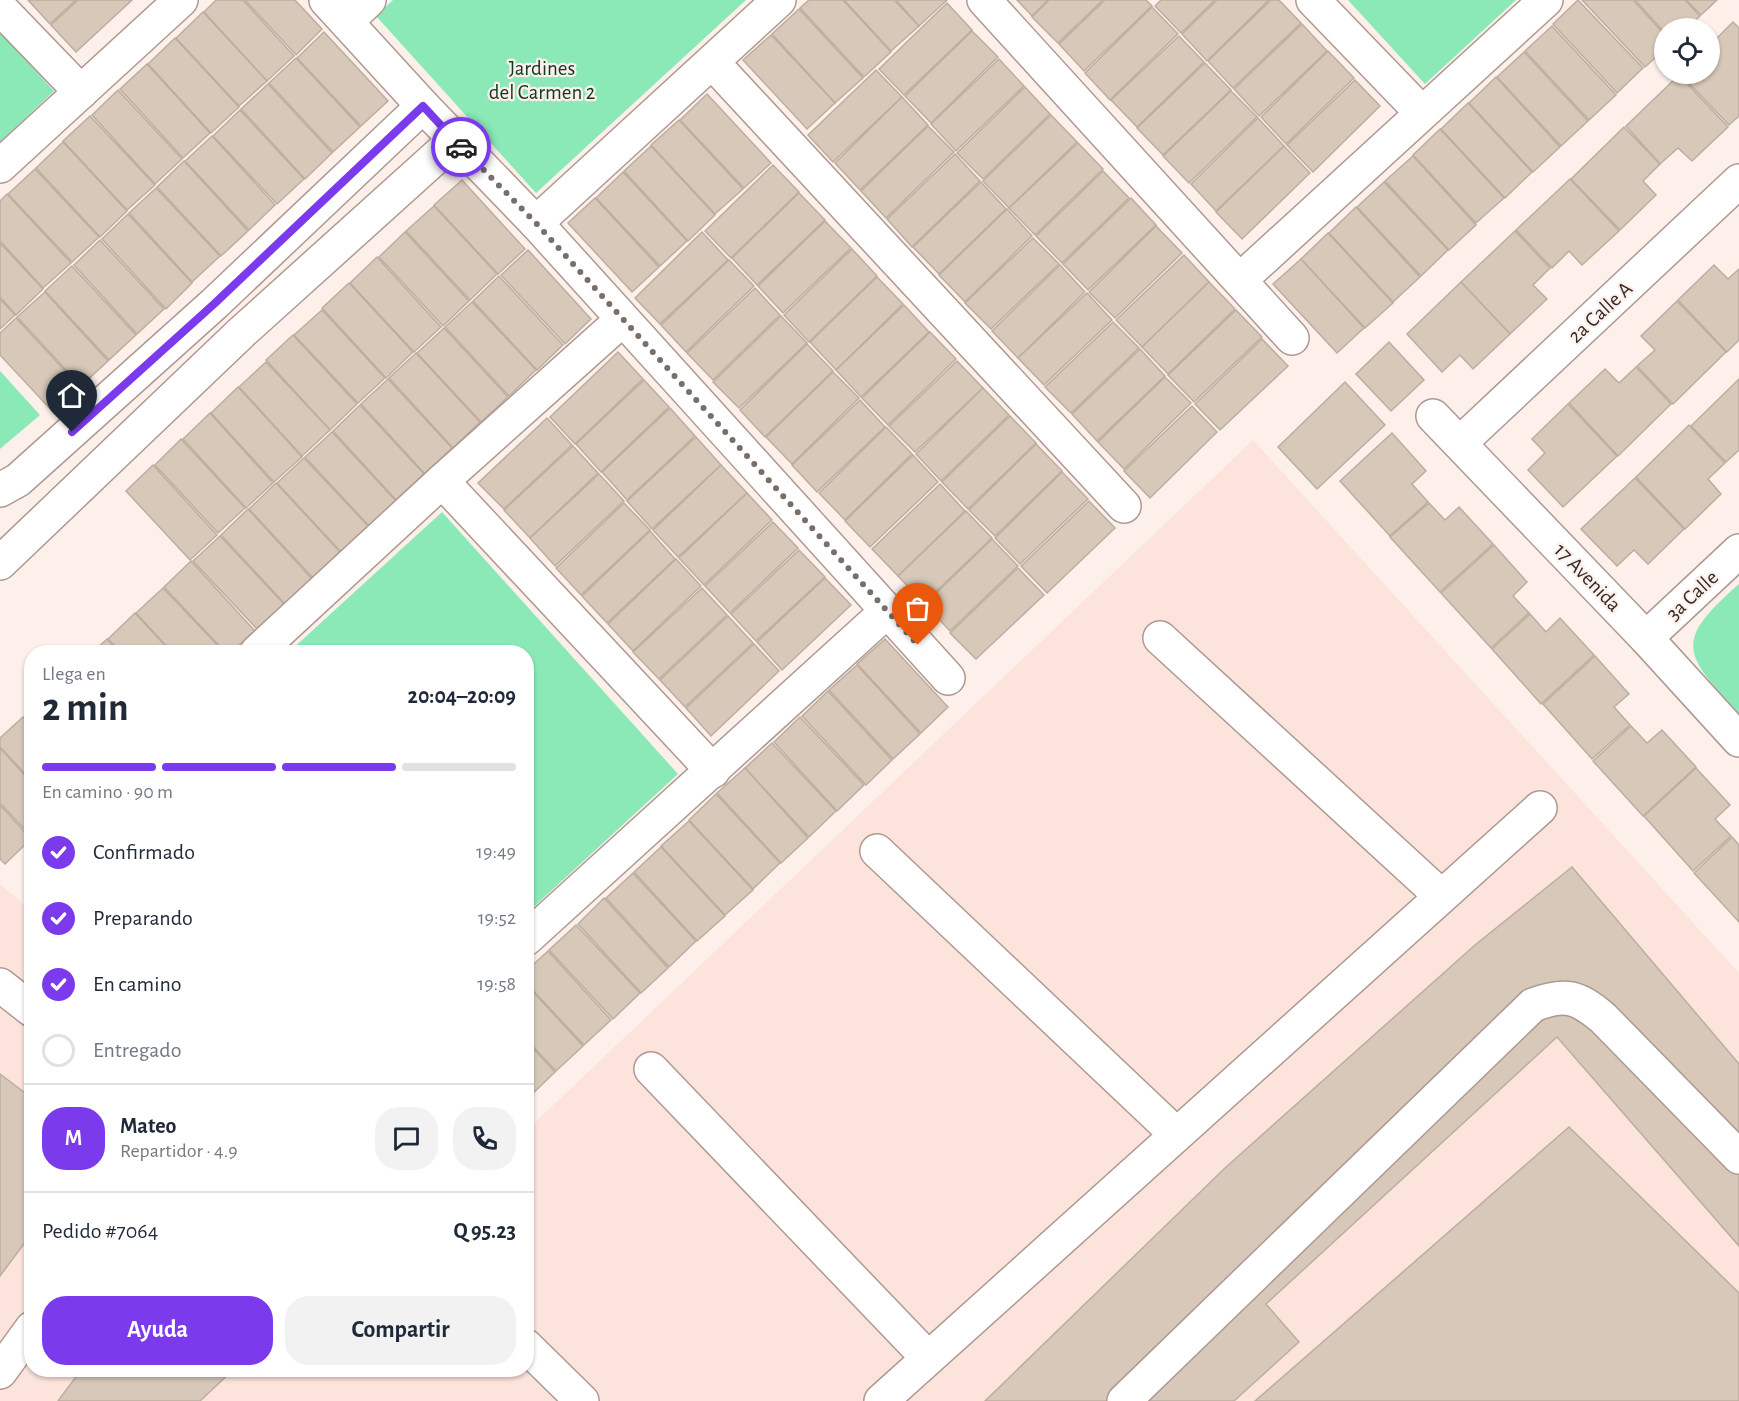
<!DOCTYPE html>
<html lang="es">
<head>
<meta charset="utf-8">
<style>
  :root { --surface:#fff; --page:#f2f2f3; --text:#1f2937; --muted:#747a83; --line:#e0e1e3; --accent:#7c3aed }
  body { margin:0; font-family:"Alegreya Sans",sans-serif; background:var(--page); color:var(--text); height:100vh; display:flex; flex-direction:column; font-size:22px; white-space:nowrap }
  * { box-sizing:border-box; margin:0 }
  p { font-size:20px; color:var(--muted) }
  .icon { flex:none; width:33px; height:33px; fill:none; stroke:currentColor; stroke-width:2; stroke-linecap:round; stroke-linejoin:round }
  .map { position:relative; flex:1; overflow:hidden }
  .details { position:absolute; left:24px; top:645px; width:510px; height:732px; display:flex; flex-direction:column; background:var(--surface); border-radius:24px; box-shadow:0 2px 4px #0004 }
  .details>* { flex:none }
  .tools { position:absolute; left:1654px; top:18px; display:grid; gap:12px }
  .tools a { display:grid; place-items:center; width:66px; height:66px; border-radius:50%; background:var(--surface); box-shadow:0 2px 4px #0004; font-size:30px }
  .pin { position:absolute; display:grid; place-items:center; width:51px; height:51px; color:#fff; margin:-62px -26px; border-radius:50% 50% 50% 0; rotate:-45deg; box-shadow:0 0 6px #0007 }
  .pin .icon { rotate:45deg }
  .courier { position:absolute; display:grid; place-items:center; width:60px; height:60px; margin:-30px; border:4px solid #7c3aed; border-radius:50%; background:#fff; color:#222; box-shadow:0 2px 8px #0007 }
  .overview em { font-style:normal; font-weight:700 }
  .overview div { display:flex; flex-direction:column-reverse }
  .overview { display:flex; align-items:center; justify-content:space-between; height:102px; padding:0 18px }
  h1 { font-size:39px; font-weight:700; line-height:45px }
  .bar { display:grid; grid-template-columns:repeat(4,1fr); gap:9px 6px; align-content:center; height:72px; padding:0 18px }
  .bar i { height:8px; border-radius:4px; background:var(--line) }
  .bar .current { background:var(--accent) }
  .bar p { grid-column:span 4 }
  .line { display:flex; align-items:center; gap:15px; padding:0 18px; border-top:2px solid var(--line) }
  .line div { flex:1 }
  .round { display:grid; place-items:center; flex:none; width:63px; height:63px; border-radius:24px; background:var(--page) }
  ol { padding:0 18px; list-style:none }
  li { display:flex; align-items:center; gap:18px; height:66px }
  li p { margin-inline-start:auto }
  li .icon { padding:6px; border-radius:50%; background:var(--accent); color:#fff; stroke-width:4 }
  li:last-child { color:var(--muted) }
  li i { width:33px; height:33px; border:3px solid var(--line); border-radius:50% }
  .button { display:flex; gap:12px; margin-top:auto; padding:12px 18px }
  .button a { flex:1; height:69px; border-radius:24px; background:var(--accent); color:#fff; font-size:24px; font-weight:700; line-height:69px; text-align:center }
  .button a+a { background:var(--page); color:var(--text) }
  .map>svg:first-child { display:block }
</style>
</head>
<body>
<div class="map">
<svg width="1739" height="1401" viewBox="0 0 1739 1401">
  <rect width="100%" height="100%" fill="#fdf0eb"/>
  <path fill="#fce4dc" d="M1253,440L1739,973V1401H0V884L31,910L32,1370H526L527,1130Z"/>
  <g fill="#8ae9b7">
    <path d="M393,0H746L536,193L376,16Z"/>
    <path d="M1348,0H1516L1425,84Z"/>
    <path d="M0,32L54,91L0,142Z"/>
    <path d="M0,371L40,415L0,449Z"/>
    <path d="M442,512L678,774L527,913L526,652H289Z"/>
    <path d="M1739,584V714C1683,653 1673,642 1739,584Z"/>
  </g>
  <g fill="#d7c8b9" stroke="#bcae9f" stroke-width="1.5">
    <path d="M28,0H76L50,24Z"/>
    <path d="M78,0H132L76,52L51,25Z"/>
    <path d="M216,0H243L294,56L267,81L204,12Z"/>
    <path d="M245,0H295L322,29L296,55Z"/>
    <path d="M809,0H843L891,52L864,77L800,8Z"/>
    <path d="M844,0H894L919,26L891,51Z"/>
    <path d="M896,0H947L919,26Z"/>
    <path d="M1017,0H1048L1032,16Z"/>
    <path d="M1049,0H1103L1058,43L1032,17Z"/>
    <path d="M1105,0H1146L1152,6L1084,71L1059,44Z"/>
    <path d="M1161,0H1215L1181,33L1155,6Z"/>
    <path d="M1217,0H1269L1207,61L1182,34Z"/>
    <path d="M1271,0H1279L1301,23L1233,88L1208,61Z"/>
    <path d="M1578,0L1643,68L1617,93L1553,24Z"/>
    <path d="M1582,0H1633L1665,35V49L1645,67Z"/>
    <path d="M1635,0H1685L1700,16L1687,28H1665V33Z"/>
    <path d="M1686,0H1717L1701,15Z"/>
    <path d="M947,3L972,30L904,95L879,69Z"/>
    <path d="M1152,7L1178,34L1110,100L1085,73Z"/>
    <path d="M799,9L863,78L835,103L772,34Z"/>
    <path d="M203,12L267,81L239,106L176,38Z"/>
    <path d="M1733,22L1739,28V116L1729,125L1680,74H1710V45Z"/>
    <path d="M1302,24L1327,51L1259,116L1234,89Z"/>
    <path d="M1552,26L1616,95L1589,120L1525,51Z"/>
    <path d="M972,31L998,57L931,123L905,96Z"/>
    <path d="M324,32L388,101L361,126L297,58Z"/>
    <path d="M771,35L835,103L807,129L743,60Z"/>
    <path d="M1179,36L1204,62L1137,127L1111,100Z"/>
    <path d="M175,38L239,107L211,133L148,64Z"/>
    <path d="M1328,51L1354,78L1286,144L1261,117Z"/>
    <path d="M1524,52L1588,121L1561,146L1497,77Z"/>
    <path d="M296,58L360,127L333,152L269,83Z"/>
    <path d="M999,59L1024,86L956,151L931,124Z"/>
    <path d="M1205,63L1231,90L1163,155L1137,128Z"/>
    <path d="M147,64L210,133L183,158L120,89Z"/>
    <path d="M876,70L902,97L833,162L808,135Z"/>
    <path d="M1679,75L1728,127L1692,161L1678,148L1660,164L1626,126Z"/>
    <path d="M1496,77L1560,147L1533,172L1469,103Z"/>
    <path d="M1355,80L1380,106L1313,172L1287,145Z"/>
    <path d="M268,84L332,153L305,179L241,109Z"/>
    <path d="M1025,87L1050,114L983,179L957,153Z"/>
    <path d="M118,90L182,159L155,184L92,115Z"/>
    <path d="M1231,91L1257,117L1189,183L1163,156Z"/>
    <path d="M707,94L771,163L744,188L680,120Z"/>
    <path d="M902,97L928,125L860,190L835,163Z"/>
    <path d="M1468,103L1532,172L1505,198L1441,129Z"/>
    <path d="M240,110L304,179L277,204L213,136Z"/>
    <path d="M1051,115L1077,142L1009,208L983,181Z"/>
    <path d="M90,116L155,185L127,210L63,141Z"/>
    <path d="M1258,118L1284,146L1216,211L1191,184Z"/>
    <path d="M679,120L743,189L715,214L651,145Z"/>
    <path d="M928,126L954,152L886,218L861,191Z"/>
    <path d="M1624,127L1660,164L1643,181L1656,195L1620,230L1571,179Z"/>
    <path d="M1440,129L1504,198L1476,223L1413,155Z"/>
    <path d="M212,136L275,205L249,230L185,161Z"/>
    <path d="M63,142L127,211L100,237L36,168Z"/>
    <path d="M1078,143L1103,169L1035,235L1009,208Z"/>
    <path d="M651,146L715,215L688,241L624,171Z"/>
    <path d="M1284,146L1310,173L1242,239L1216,212Z"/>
    <path d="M955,154L980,181L912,247L887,219Z"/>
    <path d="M1413,156L1476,225L1449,250L1385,181Z"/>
    <path d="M184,161L248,231L221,256L157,187Z"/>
    <path d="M773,165L799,192L731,258L705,231Z"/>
    <path d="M35,169L99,237L72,262L8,194Z"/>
    <path d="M1103,171L1129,198L1062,263L1036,236Z"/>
    <path d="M623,172L687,241L660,266L596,198Z"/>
    <path d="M1570,179L1619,231L1582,265L1569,251L1552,268L1516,230Z"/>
    <path d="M462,180L525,249L498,274L434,205Z"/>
    <path d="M981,182L1006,209L939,274L913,247Z"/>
    <path d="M1384,182L1448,250L1421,276L1357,207Z"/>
    <path d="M156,188L220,256L192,282L129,213Z"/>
    <path d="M799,193L825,220L757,285L732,258Z"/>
    <path d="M7,194L71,263L43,288L0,241V201Z"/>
    <path d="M595,198L659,267L632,292L568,223Z"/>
    <path d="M1131,198L1156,225L1088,290L1063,264Z"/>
    <path d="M434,206L497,274L470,300L406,231Z"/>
    <path d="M1356,207L1420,277L1393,302L1329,233Z"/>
    <path d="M1007,209L1032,236L965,302L939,275Z"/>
    <path d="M128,214L192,283L166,309L102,239Z"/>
    <path d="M825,221L851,248L783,313L758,286Z"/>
    <path d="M1156,226L1182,253L1115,318L1089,292Z"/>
    <path d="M1515,231L1550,268L1533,285L1547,299L1510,334L1461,282Z"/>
    <path d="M405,232L469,301L443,326L379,257Z"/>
    <path d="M702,232L728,260L660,324L635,298Z"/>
    <path d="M1328,233L1393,303L1365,328L1301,259Z"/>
    <path d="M1033,238L1059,264L991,329L965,303Z"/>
    <path d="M100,240L164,309L137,334L74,265Z"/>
    <path d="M0,243L43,289L16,315L0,297Z"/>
    <path d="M852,249L877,276L809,342L784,315Z"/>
    <path d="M528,250L591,319L565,344L501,275Z"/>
    <path d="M1184,255L1209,282L1142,347L1116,320Z"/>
    <path d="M377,257L441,327L414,352L350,283Z"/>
    <path d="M1301,259L1364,328L1337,353L1273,284Z"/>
    <path d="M729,260L754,286L686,352L661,325Z"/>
    <path d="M1060,265L1085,292L1018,358L992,331Z"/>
    <path d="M1714,265L1728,279L1739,269V340L1727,352L1678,300Z"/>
    <path d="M72,266L136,335L109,360L45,291Z"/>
    <path d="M499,276L563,345L537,370L473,301Z"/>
    <path d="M877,277L903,304L836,370L810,342Z"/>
    <path d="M1209,282L1235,309L1168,374L1142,347Z"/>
    <path d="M1461,282L1510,334L1473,369L1460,355L1442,372L1407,334Z"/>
    <path d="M349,283L413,352L386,378L322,308Z"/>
    <path d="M755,288L780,315L713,380L687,353Z"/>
    <path d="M45,292L108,361L81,386L17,317Z"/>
    <path d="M1087,293L1112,320L1044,385L1018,358Z"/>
    <path d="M0,299L15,315L0,329Z"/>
    <path d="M1677,301L1726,352L1673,404L1637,366L1655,350L1641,336Z"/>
    <path d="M472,302L536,370L509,396L445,327Z"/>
    <path d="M904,305L929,332L861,397L836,370Z"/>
    <path d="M322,310L385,378L358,403L294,335Z"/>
    <path d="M1236,310L1262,337L1194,402L1168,375Z"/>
    <path d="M781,316L807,343L739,408L713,382Z"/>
    <path d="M16,318L80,387L53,412L0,355V333Z"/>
    <path d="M1113,322L1139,348L1071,413L1045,387Z"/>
    <path d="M444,328L508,397L481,422L417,353Z"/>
    <path d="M930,332L956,359L888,425L862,398Z"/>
    <path d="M293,335L357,404L330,430L266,360Z"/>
    <path d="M1262,339L1288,366L1220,430L1195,404Z"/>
    <path d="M1389,342L1424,380L1391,411L1356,374Z"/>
    <path d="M807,344L833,371L765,437L740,410Z"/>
    <path d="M1140,349L1165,376L1097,441L1072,414Z"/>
    <path d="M618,352L643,379L575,444L550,417Z"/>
    <path d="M416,353L480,422L453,448L389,378Z"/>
    <path d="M957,361L983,388L915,452L889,426Z"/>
    <path d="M266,362L330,430L302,456L239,387Z"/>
    <path d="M1636,367L1671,404L1618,456L1569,403L1605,369L1619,383Z"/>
    <path d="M833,372L859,398L792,464L766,437Z"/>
    <path d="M1165,377L1191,403L1124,469L1098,442Z"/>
    <path d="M388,379L452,448L425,474L361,404Z"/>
    <path d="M1739,379V450L1726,462L1691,426Z"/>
    <path d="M644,380L669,407L601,472L576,444Z"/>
    <path d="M1345,382L1385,425L1317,489L1278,447Z"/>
    <path d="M238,387L302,457L274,482L211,413Z"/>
    <path d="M983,388L1009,415L941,481L916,454Z"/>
    <path d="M860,400L885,427L817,492L792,465Z"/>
    <path d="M1568,404L1617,456L1563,507L1528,470L1545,453L1532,439Z"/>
    <path d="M360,405L424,474L396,500L333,431Z"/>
    <path d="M1192,406L1217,432L1150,498L1124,471Z"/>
    <path d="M670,408L695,436L627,500L602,472Z"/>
    <path d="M210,413L273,483L246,508L183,439Z"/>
    <path d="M1010,416L1036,443L968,509L942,482Z"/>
    <path d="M547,418L572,445L504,509L478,483Z"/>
    <path d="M1689,425L1725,463L1708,479L1721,494L1685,529L1636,477Z"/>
    <path d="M886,427L912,454L845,520L819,493Z"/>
    <path d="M332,432L396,501L369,526L305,457Z"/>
    <path d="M1392,433L1426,471L1412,484L1428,502L1390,536L1340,481Z"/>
    <path d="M696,437L721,465L652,529L627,501Z"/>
    <path d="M181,439L245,508L218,533L155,465Z"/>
    <path d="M1036,444L1062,471L995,536L969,510Z"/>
    <path d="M573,446L598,473L530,538L504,510Z"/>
    <path d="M913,455L938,482L870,547L845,521Z"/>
    <path d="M304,458L368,526L341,552L277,483Z"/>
    <path d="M153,465L217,535L190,560L126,491Z"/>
    <path d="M721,465L747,493L678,557L653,530Z"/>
    <path d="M1062,472L1088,499L1020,564L995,538Z"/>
    <path d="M599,474L624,501L555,566L530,538Z"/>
    <path d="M1635,478L1684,529L1648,564L1634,550L1617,566L1581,529Z"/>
    <path d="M276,483L340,552L313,578L249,509Z"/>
    <path d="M940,484L965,511L898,576L872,549Z"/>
    <path d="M747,493L772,520L704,585L679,558Z"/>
    <path d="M1089,501L1115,528L1047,593L1021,566Z"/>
    <path d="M624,503L650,530L581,595L556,568Z"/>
    <path d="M1429,503L1445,520L1459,507L1493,544L1440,592L1390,537Z"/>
    <path d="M248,509L312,579L285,604L221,535Z"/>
    <path d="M966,511L992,538L924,603L898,576Z"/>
    <path d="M773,522L798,548L730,613L705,586Z"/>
    <path d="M650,531L675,559L607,623L582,596Z"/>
    <path d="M220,536L284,604L257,629L193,561Z"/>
    <path d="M992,539L1018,566L950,631L925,604Z"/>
    <path d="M1494,545L1527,582L1513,596L1529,613L1491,648L1441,593Z"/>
    <path d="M799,550L825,577L756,641L731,614Z"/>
    <path d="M676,559L701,586L633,651L608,624Z"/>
    <path d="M191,561L255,631L231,652H225L164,587Z"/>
    <path d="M1018,568L1044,595L976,659L950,633Z"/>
    <path d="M825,578L851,605L782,670L757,642Z"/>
    <path d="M163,588L224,652H172L136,613Z"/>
    <path d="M702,588L727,615L659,679L633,652Z"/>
    <path d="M135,613L171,652H121L108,639Z"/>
    <path d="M1530,614L1546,632L1560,618L1594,655L1541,704L1492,649Z"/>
    <path d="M728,616L753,643L685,707L660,680Z"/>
    <path d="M107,639L119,652H93Z"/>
    <path d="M885,639L948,707L921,733L857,664Z"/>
    <path d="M754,644L779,671L711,736L686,708Z"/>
    <path d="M1595,656L1629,694L1614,707L1630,725L1592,759L1543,704Z"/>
    <path d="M857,665L920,734L893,759L829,690Z"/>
    <path d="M828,691L892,760L866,785L802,716Z"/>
    <path d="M32,710V725L24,717Z"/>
    <path d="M23,717L32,726V781L0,747V738Z"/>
    <path d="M800,717L864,785L837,811L774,742Z"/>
    <path d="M1631,726L1647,743L1662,730L1696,767L1643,816L1593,761Z"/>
    <path d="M772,743L836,811L809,837L745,768Z"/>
    <path d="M0,748L32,783V837L0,803Z"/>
    <path d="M745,768L808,838L781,863L717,793Z"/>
    <path d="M1696,768L1730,805L1715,819L1731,836L1693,871L1644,816Z"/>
    <path d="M716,794L780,863L753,889L689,820Z"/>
    <path d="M0,805L31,839L5,864L0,859Z"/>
    <path d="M689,821L753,890L725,915L661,846Z"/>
    <path d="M1732,837L1739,845V922L1694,873Z"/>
    <path d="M661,847L725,916L697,941L634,872Z"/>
    <path d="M1572,867L1739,1064V1246L1557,1037L1266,1304L1299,1342L1234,1401H985L1225,1168L1475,945Z"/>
    <path d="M633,873L696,941L669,967L606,898Z"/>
    <path d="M604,898L668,968L641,993L578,924Z"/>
    <path d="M576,925L640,993L613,1019L549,950Z"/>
    <path d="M548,951L611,1020L584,1045L526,983V971Z"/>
    <path d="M526,984L583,1046L556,1071L526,1039Z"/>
    <path d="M526,1041L555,1072L529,1097L526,1095Z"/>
    <path d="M0,1074L32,1098V1233L0,1276Z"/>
    <path d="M1569,1127L1739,1293V1401H1255Z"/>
    <path d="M81,1370H233L200,1401H58Z"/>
  </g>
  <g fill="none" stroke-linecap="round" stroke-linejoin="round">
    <g stroke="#ae9992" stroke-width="36">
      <g id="minor">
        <path d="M326,0L423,106L536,223L948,678"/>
        <path d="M984,0L1292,338"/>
        <path d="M1313,0L1422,113"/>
        <path d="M0,8L81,92"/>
        <path d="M347,21L369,0"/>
        <path d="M713,63L1124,506"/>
        <path d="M0,166L181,0"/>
        <path d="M536,223L779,0"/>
        <path d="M1240,280L1546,0"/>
        <path d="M1433,416L1646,638L1739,740"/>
        <path d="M1460,443L1739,181"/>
        <path d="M442,481L713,771"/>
        <path d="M0,490L18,480L214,304L423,106"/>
        <path d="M0,563L242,332L455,140"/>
        <path d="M1160,638L1440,895"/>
        <path d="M1646,638L1739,551"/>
        <path d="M257,652L442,481L622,320"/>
        <path d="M877,851L1176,1134"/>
        <path d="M526,939L887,611"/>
        <path d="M0,985L32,1010"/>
        <path d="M651,1069L928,1358"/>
        <path d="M526,1346L582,1401"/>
        <path d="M0,1372L32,1328"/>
        <path d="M881,1401L1540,808"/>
        <path d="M1124,1401L1533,1005C1565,993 1577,996 1603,1018L1739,1157"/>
      </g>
    </g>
    <use href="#minor" stroke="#fff" stroke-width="33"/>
  </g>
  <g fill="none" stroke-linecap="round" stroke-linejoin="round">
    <path stroke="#786f6b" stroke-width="6" stroke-dasharray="0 10.8" d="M461,147L536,223L918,645"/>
    <path stroke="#7c3aed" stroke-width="8" d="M72,432L214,304L423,106L461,147"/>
  </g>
  <g text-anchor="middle" stroke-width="4.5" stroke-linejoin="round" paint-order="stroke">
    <g font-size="21" fill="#0d3925" stroke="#fdf0eb">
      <text x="542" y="75">Jardines<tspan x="542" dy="24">del Carmen 2</tspan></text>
    </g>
    <g font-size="21" fill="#312926" stroke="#fdf0eb">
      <text transform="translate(1600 312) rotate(-43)" y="7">2a Calle A</text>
      <text transform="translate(1588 577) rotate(46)" y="7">17 Avenida</text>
      <text transform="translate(1692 595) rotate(-43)" y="7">3a Calle</text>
    </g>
  </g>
</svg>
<div class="tools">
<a><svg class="icon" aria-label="locate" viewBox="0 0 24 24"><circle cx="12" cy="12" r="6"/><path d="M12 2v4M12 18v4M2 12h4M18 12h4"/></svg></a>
</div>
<div class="pin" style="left:918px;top:645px;background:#ea580c"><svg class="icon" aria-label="bag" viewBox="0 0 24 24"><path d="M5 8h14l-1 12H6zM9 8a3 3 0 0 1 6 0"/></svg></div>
<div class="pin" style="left:72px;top:432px;background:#1f2937"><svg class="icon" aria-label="home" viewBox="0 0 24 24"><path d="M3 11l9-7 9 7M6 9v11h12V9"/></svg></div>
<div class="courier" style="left:461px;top:147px"><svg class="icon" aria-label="car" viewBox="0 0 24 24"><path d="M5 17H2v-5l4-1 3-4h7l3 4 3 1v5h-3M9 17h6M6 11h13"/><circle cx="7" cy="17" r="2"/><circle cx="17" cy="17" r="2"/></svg></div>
<section class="details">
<div class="overview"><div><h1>2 min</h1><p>Llega en</p></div><em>20:04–20:09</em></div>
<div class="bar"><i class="current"></i><i class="current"></i><i class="current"></i><i></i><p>En camino · 90 m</p></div>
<ol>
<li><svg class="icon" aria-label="check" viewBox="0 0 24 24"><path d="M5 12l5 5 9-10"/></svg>Confirmado<p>19:49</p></li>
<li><svg class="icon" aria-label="check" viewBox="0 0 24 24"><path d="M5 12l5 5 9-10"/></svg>Preparando<p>19:52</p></li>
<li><svg class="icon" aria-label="check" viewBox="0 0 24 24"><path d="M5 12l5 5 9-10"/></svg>En camino<p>19:58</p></li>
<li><i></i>Entregado</li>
</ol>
<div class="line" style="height:108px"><b class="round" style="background:var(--accent);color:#fff">M</b><div><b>Mateo</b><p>Repartidor · 4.9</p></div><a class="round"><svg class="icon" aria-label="chat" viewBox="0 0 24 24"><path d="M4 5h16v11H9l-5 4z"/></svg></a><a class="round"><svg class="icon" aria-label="phone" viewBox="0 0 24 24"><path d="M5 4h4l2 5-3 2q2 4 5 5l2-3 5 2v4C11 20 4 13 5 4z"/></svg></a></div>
<div class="line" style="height:78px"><div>Pedido #7064</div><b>Q 95.23</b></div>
<div class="button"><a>Ayuda</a><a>Compartir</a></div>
</section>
</div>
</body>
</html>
